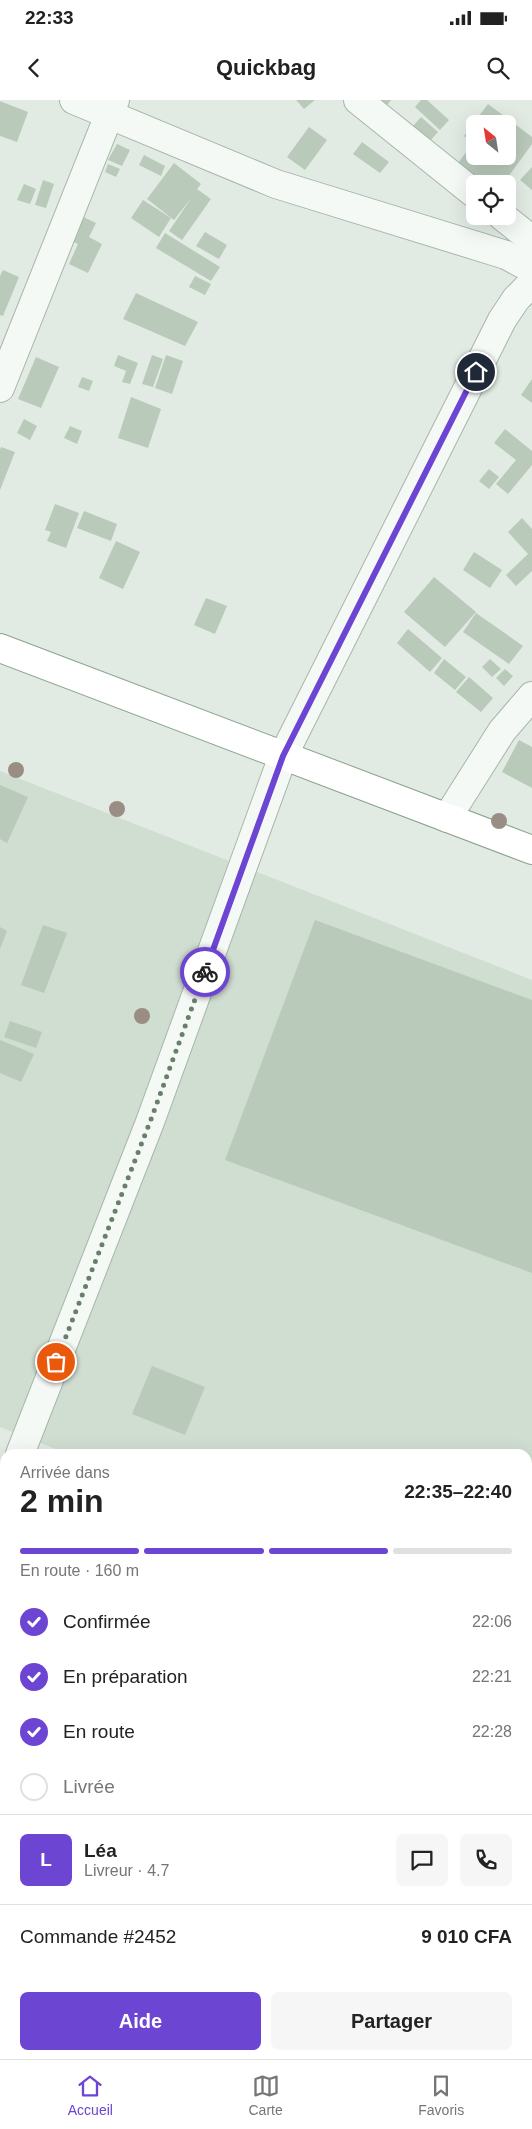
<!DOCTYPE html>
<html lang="fr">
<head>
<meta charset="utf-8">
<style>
  :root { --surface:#fff; --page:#f6f6f6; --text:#222; --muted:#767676; --line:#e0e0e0; --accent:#6c45d2 }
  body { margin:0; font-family:Arial,sans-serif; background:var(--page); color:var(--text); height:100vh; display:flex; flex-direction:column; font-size:19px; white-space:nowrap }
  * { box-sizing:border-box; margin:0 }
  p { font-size:16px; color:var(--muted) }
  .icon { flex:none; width:28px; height:28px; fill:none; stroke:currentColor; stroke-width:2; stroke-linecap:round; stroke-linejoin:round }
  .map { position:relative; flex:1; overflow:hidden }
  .side { position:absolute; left:0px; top:1349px; width:532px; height:611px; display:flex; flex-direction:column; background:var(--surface); border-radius:15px 15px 0 0; box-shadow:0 5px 20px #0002 }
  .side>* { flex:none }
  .needle { width:32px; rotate:330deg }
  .tools { position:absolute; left:466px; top:15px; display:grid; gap:10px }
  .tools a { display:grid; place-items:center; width:50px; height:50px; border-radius:8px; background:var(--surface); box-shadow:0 5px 20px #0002; font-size:25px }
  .pin { position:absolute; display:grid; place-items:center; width:42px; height:42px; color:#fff; margin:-21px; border:2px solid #fff; border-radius:50%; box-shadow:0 1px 5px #0007 }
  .courier { position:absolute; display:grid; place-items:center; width:50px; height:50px; margin:-25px; border:4px solid #6c45d2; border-radius:50%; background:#fff; color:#222; box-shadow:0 1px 6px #0007 }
  .headline em { font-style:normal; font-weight:700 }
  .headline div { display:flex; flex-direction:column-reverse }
  .headline { display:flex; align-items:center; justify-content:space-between; height:85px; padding:0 20px }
  h1 { font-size:32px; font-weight:700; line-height:38px }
  .bar { display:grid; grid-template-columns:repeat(4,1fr); gap:8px 5px; align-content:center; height:60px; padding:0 20px }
  .bar i { height:6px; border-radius:4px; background:var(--line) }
  .bar .on { background:var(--accent) }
  .bar p { grid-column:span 4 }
  .line { display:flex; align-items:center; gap:12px; padding:0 20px; border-top:1px solid var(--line) }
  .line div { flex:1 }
  .round { display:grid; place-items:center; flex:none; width:52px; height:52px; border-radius:8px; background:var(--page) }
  ol { padding:0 20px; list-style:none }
  li { display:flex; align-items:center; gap:15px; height:55px }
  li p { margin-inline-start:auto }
  li .icon { padding:5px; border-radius:50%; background:var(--accent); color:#fff; stroke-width:4 }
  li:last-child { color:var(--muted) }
  li i { width:28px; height:28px; border:2px solid var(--line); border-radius:50% }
  .button { display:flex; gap:10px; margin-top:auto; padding:10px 20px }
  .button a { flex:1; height:58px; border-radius:8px; background:var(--accent); color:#fff; font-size:20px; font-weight:700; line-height:58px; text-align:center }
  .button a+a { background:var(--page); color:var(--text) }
  .status { display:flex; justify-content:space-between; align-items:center; height:35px; padding:0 25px; background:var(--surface); direction:ltr }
  .status svg { height:14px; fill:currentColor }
  header { display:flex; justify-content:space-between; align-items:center; height:65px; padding:0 20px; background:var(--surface); font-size:22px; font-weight:700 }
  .dock { display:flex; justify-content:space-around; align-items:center; height:70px; border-top:1px solid var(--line); background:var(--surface); font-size:14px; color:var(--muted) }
  .dock a { display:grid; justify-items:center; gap:2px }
  .dock .on { color:var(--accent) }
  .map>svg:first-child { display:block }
</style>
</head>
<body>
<div class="status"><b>22:33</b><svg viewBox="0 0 49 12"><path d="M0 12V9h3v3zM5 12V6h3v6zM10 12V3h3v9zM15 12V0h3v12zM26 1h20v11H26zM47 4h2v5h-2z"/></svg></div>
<header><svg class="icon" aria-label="back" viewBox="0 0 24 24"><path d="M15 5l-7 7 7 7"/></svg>Quickbag<svg class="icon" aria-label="search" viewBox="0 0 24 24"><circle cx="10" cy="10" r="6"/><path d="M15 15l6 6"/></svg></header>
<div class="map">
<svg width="532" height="1959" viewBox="0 0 532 1959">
  <rect width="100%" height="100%" fill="#e2ebe3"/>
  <path fill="#d0ddd1" d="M0,671L532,880V1540L528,1538V1354H68L0,1327Z"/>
  <g fill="#b9c9ba" fill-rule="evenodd">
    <path d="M296,0H315L304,9Z"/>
    <path d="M370,0H391L382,12Z"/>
    <path d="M421,0H427L449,20L440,30L415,7Z"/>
    <path d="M0,1L28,12L17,42L0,36Z"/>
    <path d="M488,4L532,37V44L503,84H475L452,71L473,43L464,36ZM475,24H508V56H475Z"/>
    <path d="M421,17L438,32L430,41L413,26Z"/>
    <path d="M309,27L327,40L305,70L287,57Z"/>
    <path d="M362,42L389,62L380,73L353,54Z"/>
    <path d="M117,44L130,50L122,66L108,60Z"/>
    <path d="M144,55L165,66L161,76L139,65Z"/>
    <path d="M174,63L201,84L197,89L211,99L182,140L169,131L192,97L174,120L147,99Z"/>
    <path d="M108,64L120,69L116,77L105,72Z"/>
    <path d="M532,67V90L520,80Z"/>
    <path d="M43,80L54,84L46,108L35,105Z"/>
    <path d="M24,84L36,89L30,104L17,100Z"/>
    <path d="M143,100L171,118L159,137L131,118Z"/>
    <path d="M77,114L96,123L89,137L102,144L88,173L69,164L78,144L65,138Z"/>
    <path d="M205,132L227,145L219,159L196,146Z"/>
    <path d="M165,133L220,167L211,181L156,148Z"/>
    <path d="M3,170L19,177L3,216L0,215V176Z"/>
    <path d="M195,176L211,184L205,195L189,187Z"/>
    <path d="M136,193L198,222L185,246L123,219Z"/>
    <path d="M118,255L138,263L130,284L122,282L126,271L114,266Z"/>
    <path d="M152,255L163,259L153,287L142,284Z"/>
    <path d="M166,255L183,261L172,294L155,288Z"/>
    <path d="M36,257L59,267L41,308L18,299Z"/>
    <path d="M82,277L93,281L89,291L78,287Z"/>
    <path d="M532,279V303L521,295Z"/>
    <path d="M131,297L161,309L148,348L118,338Z"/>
    <path d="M24,319L37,326L30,340L17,333Z"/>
    <path d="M70,326L82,331L77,344L64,338Z"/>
    <path d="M505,329L532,351V365L508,394L496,384L516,360L494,343Z"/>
    <path d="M1,347L15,352L0,390V350Z"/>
    <path d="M489,369L499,377L489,389L479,381Z"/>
    <path d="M55,404L79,413L66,448L47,441L51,432L45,430Z"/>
    <path d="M84,411L117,424L111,441L77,428Z"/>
    <path d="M522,418L532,429V471L516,486L506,475L528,454L508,432Z"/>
    <path d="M116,441L140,452L123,489L99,478Z"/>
    <path d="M474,452L502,470L490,488L463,470Z"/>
    <path d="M434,477L476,512L445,547L404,512Z"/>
    <path d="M206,498L227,506L215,534L194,525Z"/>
    <path d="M476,513L523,546L509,564L463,532Z"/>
    <path d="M408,529L442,558L430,572L397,543Z"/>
    <path d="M444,559L466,577L455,590L434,573Z"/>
    <path d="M490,559L501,569L492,577L482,567Z"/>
    <path d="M505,569L513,576L504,586L496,578Z"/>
    <path d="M469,577L493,598L481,612L456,592Z"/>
    <path d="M519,640L532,647V688L502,672Z"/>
    <path d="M0,685L28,697L7,743L0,739Z"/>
    <path d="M315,820L532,900V1173L225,1060Z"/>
    <path d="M43,825L67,833L44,893L21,885Z"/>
    <path d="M0,827L7,831L0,849Z"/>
    <path d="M10,921L42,932L36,948L4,937Z"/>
    <path d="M0,940L34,954L21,982L0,973Z"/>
    <path d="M152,1266L205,1287L185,1335L132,1314Z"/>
  </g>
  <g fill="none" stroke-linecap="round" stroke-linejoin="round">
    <g stroke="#a7b6a8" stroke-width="30">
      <g id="minor">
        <path d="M74,0L276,84L506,155L532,169"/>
        <path d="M358,0L475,94"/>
        <path d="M502,116L532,140"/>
        <path d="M0,288L115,0"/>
        <path d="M447,718L502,631L532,596"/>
        <path d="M20,1354L150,1022L283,656L502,220L516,199L532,183"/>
        <path d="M0,1400L5,1391"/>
        <path d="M528,1948L532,1949"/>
        <path d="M245,1959L275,1955"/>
      </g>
    </g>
    <g stroke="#89a28a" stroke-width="30">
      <path id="highway" d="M0,548L532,750"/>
    </g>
    <use href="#minor" stroke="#f5f9f6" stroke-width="28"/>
    <use href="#highway" stroke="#fff" stroke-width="28"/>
  </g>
  <g fill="#9a8d84">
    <circle cx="16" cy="670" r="8"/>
    <circle cx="117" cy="709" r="8"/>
    <circle cx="499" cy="721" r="8"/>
    <circle cx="142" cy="916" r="8"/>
  </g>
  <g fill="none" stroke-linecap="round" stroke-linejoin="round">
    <path stroke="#6a7e6b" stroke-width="5" stroke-dasharray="0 9" d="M56,1262L150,1022L205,872"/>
    <path stroke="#6c45d2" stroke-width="6" d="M205,872L283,656L476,272"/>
  </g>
</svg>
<div class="tools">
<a><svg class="needle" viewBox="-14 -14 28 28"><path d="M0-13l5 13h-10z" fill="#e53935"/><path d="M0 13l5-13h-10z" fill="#767676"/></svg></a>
<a><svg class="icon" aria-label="locate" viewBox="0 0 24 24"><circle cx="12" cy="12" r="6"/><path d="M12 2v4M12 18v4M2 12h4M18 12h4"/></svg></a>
</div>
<div class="pin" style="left:56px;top:1262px;background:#ea580c"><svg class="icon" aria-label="bag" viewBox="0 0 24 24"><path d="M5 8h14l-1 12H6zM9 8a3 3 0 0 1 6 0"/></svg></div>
<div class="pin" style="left:476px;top:272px;background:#1f2937"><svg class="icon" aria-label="home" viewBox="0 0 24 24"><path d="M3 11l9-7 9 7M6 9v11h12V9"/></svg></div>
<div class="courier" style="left:205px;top:872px"><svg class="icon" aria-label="bike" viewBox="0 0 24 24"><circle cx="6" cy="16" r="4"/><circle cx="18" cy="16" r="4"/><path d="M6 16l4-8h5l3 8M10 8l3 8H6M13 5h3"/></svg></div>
<section class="side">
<div class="headline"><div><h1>2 min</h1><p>Arrivée dans</p></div><em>22:35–22:40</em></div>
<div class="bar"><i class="on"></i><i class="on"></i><i class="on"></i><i></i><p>En route · 160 m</p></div>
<ol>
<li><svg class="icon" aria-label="check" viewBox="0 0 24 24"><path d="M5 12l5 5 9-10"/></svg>Confirmée<p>22:06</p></li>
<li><svg class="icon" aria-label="check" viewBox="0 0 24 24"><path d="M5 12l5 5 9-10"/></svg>En préparation<p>22:21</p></li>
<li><svg class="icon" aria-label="check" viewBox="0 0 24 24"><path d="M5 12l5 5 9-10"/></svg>En route<p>22:28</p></li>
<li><i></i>Livrée</li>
</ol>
<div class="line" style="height:90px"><b class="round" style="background:var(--accent);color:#fff">L</b><div><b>Léa</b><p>Livreur · 4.7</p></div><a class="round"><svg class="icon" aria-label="chat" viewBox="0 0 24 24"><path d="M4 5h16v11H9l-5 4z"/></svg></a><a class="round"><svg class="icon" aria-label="phone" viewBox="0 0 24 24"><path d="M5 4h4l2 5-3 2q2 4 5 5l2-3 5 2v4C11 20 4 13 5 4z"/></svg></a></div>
<div class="line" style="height:65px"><div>Commande #2452</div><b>9 010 CFA</b></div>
<div class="button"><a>Aide</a><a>Partager</a></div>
</section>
</div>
<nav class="dock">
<a class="on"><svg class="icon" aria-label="home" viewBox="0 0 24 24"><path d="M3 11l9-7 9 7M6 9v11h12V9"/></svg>Accueil</a>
<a><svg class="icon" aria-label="map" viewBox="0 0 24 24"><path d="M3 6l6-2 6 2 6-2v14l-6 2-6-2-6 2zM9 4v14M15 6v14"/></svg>Carte</a>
<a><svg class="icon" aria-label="saved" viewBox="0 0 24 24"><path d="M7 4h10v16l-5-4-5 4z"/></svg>Favoris</a>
</nav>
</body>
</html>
